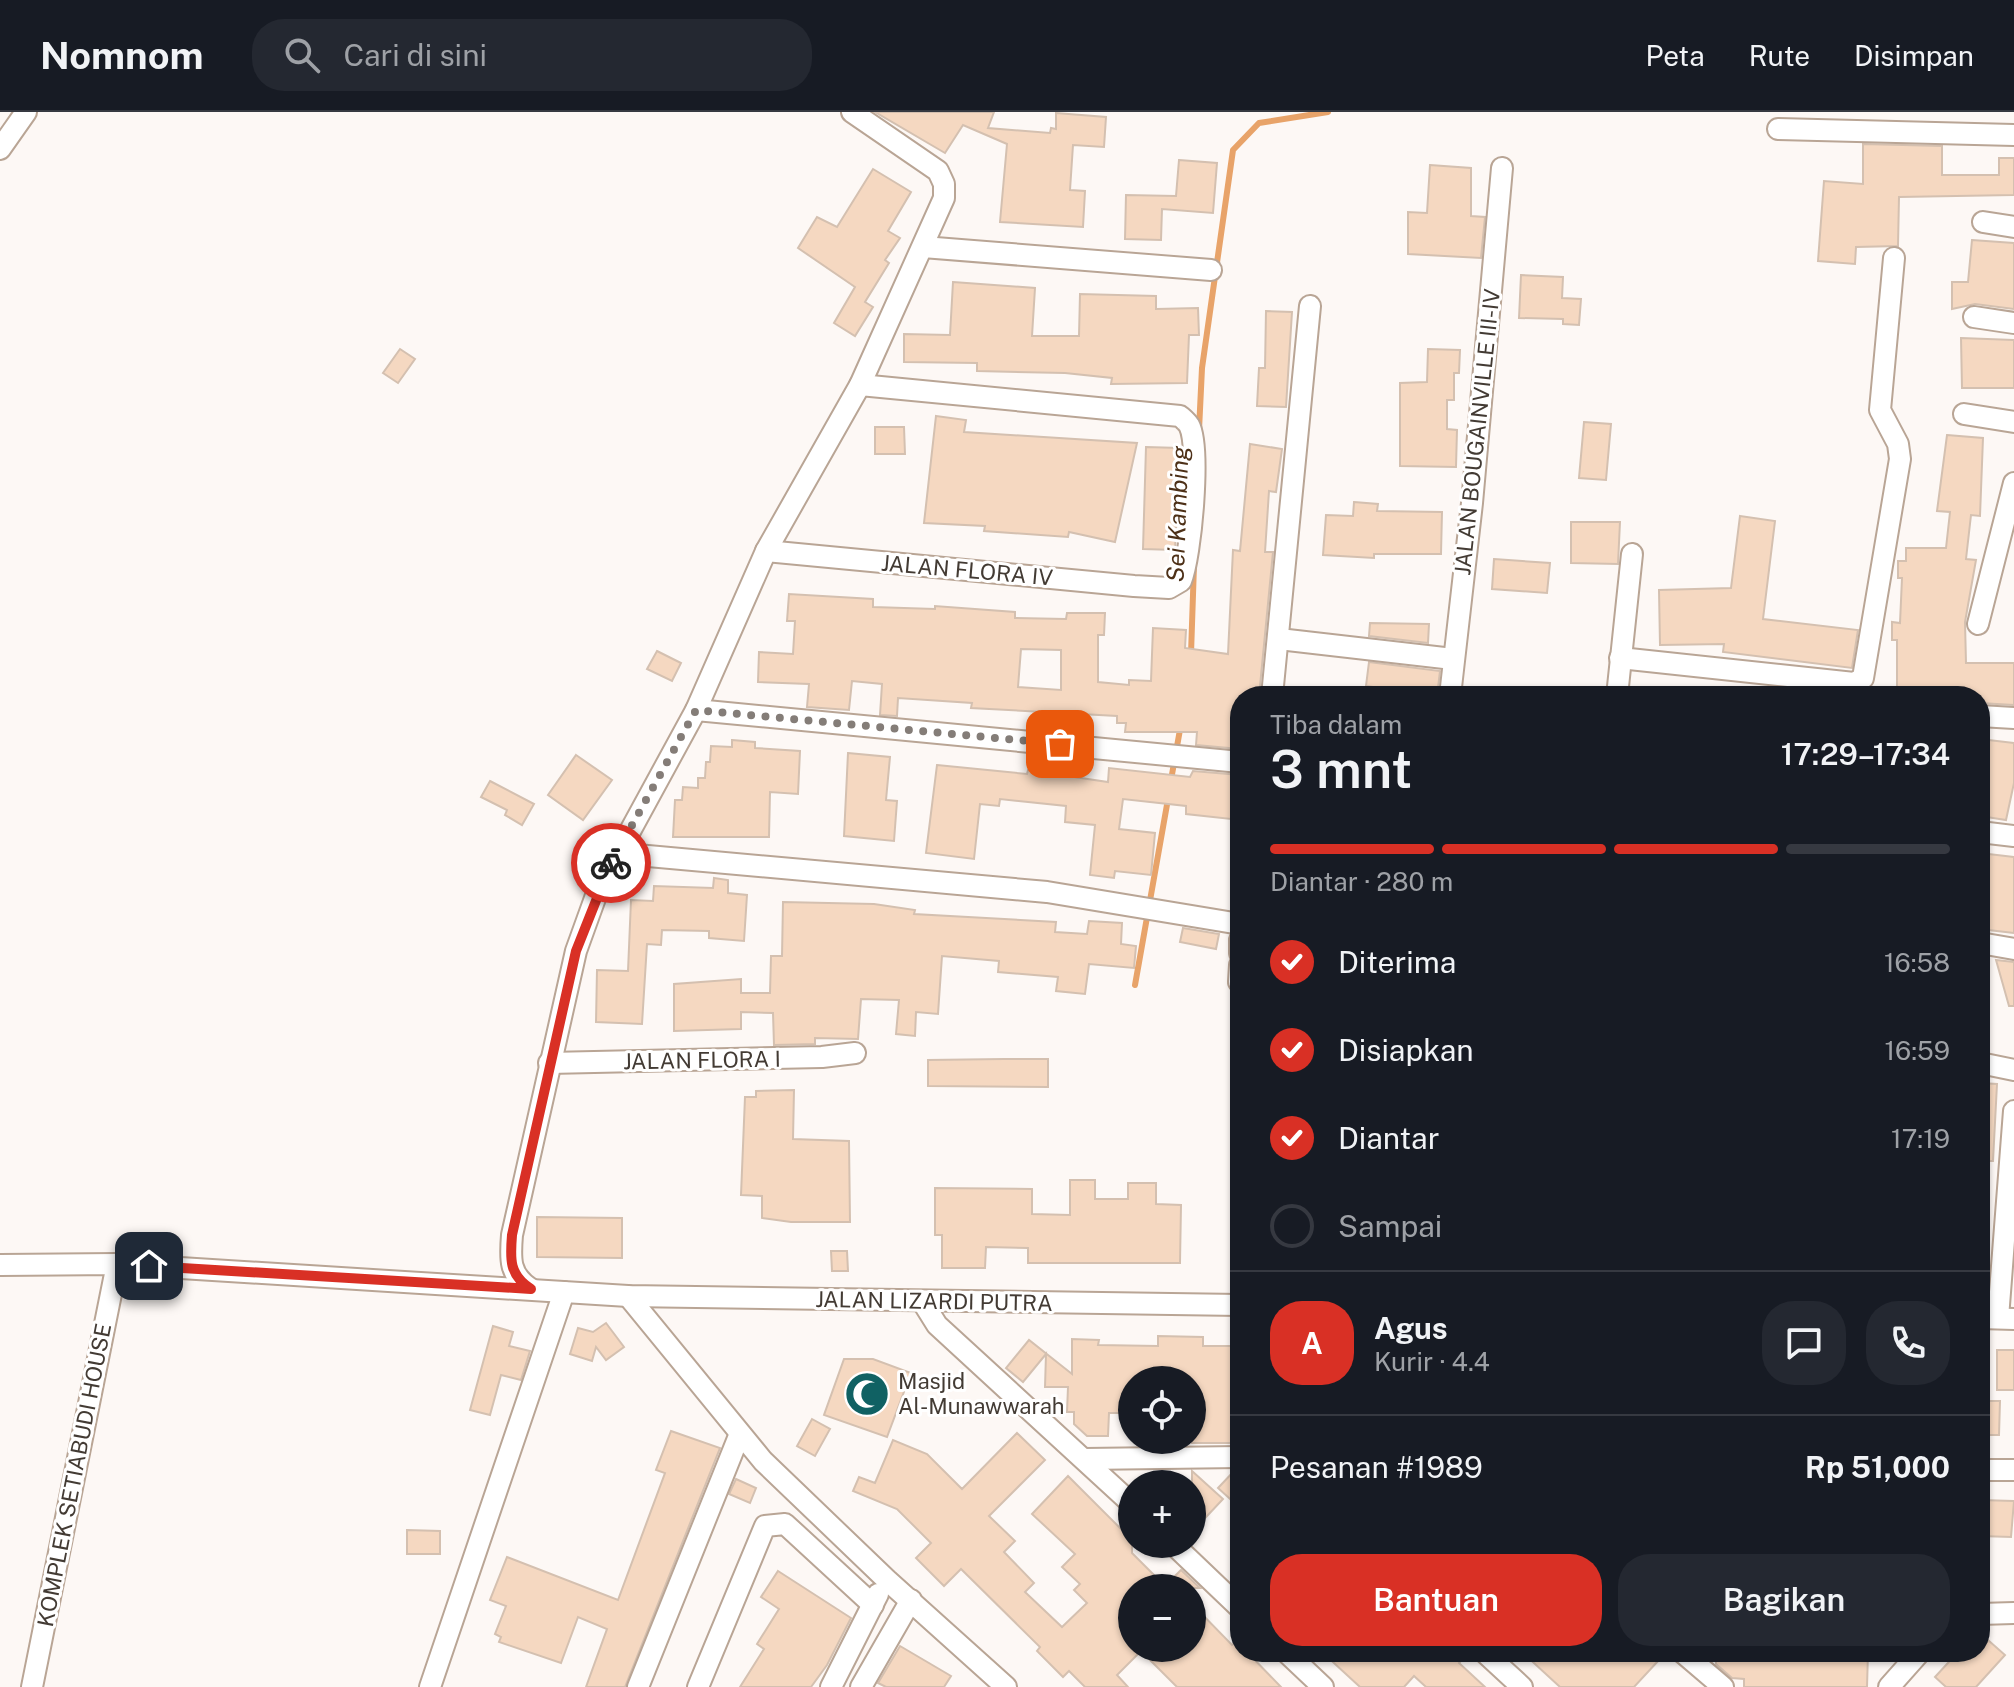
<!DOCTYPE html>
<html lang="id">
<head>
<meta charset="utf-8">
<style>
  :root { --surface:#171b24; --page:#242831; --text:#f1f3f6; --muted:#9ea1a6; --line:#363941; --accent:#d93025 }
  body { margin:0; font-family:"Public Sans",sans-serif; background:var(--page); color:var(--text); height:100vh; display:flex; flex-direction:column; font-size:30px; white-space:nowrap }
  * { box-sizing:border-box; margin:0 }
  p { font-size:26px; color:var(--muted) }
  .icon { flex:none; width:44px; height:44px; fill:none; stroke:currentColor; stroke-width:2; stroke-linecap:round; stroke-linejoin:round }
  .map { position:relative; flex:1; overflow:hidden }
  .panel { position:absolute; left:1230px; top:574px; width:760px; height:976px; display:flex; flex-direction:column; background:var(--surface); border-radius:32px; box-shadow:0 2px 6px #0004 }
  .panel>* { flex:none }
  .controls { position:absolute; left:1118px; top:1254px; display:grid; gap:16px }
  .controls a { display:grid; place-items:center; width:88px; height:88px; border-radius:50%; background:var(--surface); box-shadow:0 2px 6px #0004; font-size:40px }
  .pin { position:absolute; display:grid; place-items:center; width:68px; height:68px; color:#fff; margin:-34px; border-radius:16px; box-shadow:0 4px 12px #0006 }
  .courier { position:absolute; display:grid; place-items:center; width:80px; height:80px; margin:-40px; border:6px solid #d93025; border-radius:50%; background:#fff; color:#222; box-shadow:0 2px 10px #0007 }
  .overview em { font-style:normal; font-weight:600 }
  .overview div { display:flex; flex-direction:column-reverse }
  .overview { display:flex; align-items:center; justify-content:space-between; height:136px; padding:0 40px }
  h1 { font-size:52px; font-weight:600; line-height:60px }
  .bar { display:grid; grid-template-columns:repeat(4,1fr); gap:12px 8px; align-content:center; height:96px; padding:0 40px }
  .bar i { height:10px; border-radius:6px; background:var(--line) }
  .bar .selected { background:var(--accent) }
  .bar p { grid-column:span 4 }
  .line { display:flex; align-items:center; gap:20px; padding:0 40px; border-top:2px solid var(--line) }
  .line div { flex:1 }
  .round { display:grid; place-items:center; flex:none; width:84px; height:84px; border-radius:32px; background:var(--page) }
  ol { padding:0 40px; list-style:none }
  li { display:flex; align-items:center; gap:24px; height:88px }
  li p { margin-inline-start:auto }
  li .icon { padding:8px; border-radius:50%; background:var(--accent); color:#fff; stroke-width:4 }
  li:last-child { color:var(--muted) }
  li i { width:44px; height:44px; border:4px solid var(--line); border-radius:50% }
  .action { display:flex; gap:16px; margin-top:auto; padding:16px 40px }
  .action a { flex:1; height:92px; border-radius:32px; background:var(--accent); color:#fff; font-size:32px; font-weight:600; line-height:92px; text-align:center }
  .action a+a { background:var(--page); color:var(--text) }
  header { display:flex; align-items:center; gap:48px; box-sizing:border-box; height:112px; padding:0 40px; background:var(--surface); border-bottom:2px solid var(--line) }
  header strong { font-size:38px }
  nav { display:flex; gap:44px; margin-inline-start:auto; font-size:28px }
  .search { width:560px; height:72px; background:var(--page); display:flex; align-items:center; gap:20px; box-sizing:border-box; padding:0 28px; border-radius:32px; color:var(--muted); font-size:30px }
  .map>svg:first-child { display:block }
</style>
</head>
<body>
<header>
<strong>Nomnom</strong>
<div class="search"><svg class="icon" aria-label="search" viewBox="0 0 24 24"><circle cx="10" cy="10" r="6"/><path d="M15 15l6 6"/></svg>Cari di sini</div>
<nav><a>Peta</a><a>Rute</a><a>Disimpan</a></nav>
</header>
<div class="map">
<svg width="2014" height="1575" viewBox="0 0 2014 1575">
  <rect width="100%" height="100%" fill="#fdf8f5"/>
  <g fill="none" stroke-linecap="round" stroke-linejoin="round">
    <g stroke="#e8a369" stroke-width="6">
      <path d="M1199,318L1202,256L1233,38L1259,11L1328,0"/>
      <path d="M1191,542L1194,453"/>
      <path d="M1171,668L1181,612"/>
      <path d="M1135,873L1168,687"/>
    </g>
  </g>
  <g fill="#f5d8c1" stroke="#d4c0b0" stroke-width="2" fill-rule="evenodd">
    <path d="M875,0H994L988,16L1050,21L1051,16L1056,17V1L1106,5L1104,35L1073,33L1070,78L1085,79L1083,115L1000,110L1007,32L963,13L945,41Z"/>
    <path d="M1863,32L1942,34V63H1999V46H2014V83L1899,85L1898,134L1856,135L1855,152L1818,149L1824,69L1863,72Z"/>
    <path d="M1179,48L1217,51L1213,101L1162,97L1161,128L1125,127L1126,83L1176,84Z"/>
    <path d="M1430,53L1471,56V104L1485,105L1481,146L1408,142V100L1427,101Z"/>
    <path d="M873,57L911,80L888,119L900,126L885,148L889,151L865,190L873,195L855,224L834,211L855,175L798,136L817,105L837,115Z"/>
    <path d="M1972,128L2014,131V197L1975,192L1952,197V170H1968Z"/>
    <path d="M1521,163L1563,165L1562,186L1581,187L1579,213L1563,212V207L1519,206Z"/>
    <path d="M953,170L1035,176L1032,224H1079L1080,182L1156,184V197L1198,196L1199,223H1189L1187,271L1111,272L1112,266L1065,261L977,259V251L904,250V222L950,223Z"/>
    <path d="M1266,199L1292,200L1286,295L1257,294L1259,256H1265Z"/>
    <path d="M1961,226L2014,228V276H1962Z"/>
    <path d="M400,237L415,247L398,271L383,261Z"/>
    <path d="M1428,237L1460,238L1459,261H1454V288H1447V317L1457,318L1456,355L1400,354V271L1427,270Z"/>
    <path d="M936,304L966,308L964,320L1137,331L1115,430L1069,420L1068,425L984,419L985,414L924,411Z"/>
    <path d="M1584,310L1611,312L1606,368L1579,366Z"/>
    <path d="M875,315H904L905,342H875Z"/>
    <path d="M1947,323L1983,326L1980,404L1971,403L1966,447L1976,448L1965,510L1966,551H2014V593L1980,591V584H1897V528H1892V510L1900,511L1902,466H1898V449H1906V436H1946L1950,400L1937,399Z"/>
    <path d="M1250,332L1282,337L1276,380L1269,379L1265,440H1273L1259,584H1240V637L1196,633L1197,620H1125L1126,611H1117V604L971,596L972,591L898,586L897,604L880,603L882,572L852,569L849,598L807,595L809,572L758,570L759,540L793,542L795,509H787L789,482L873,487V495L935,497V494L1015,500V506L1066,507L1067,501H1105L1104,523H1098V570L1129,573V568L1151,569L1153,516L1186,518L1185,536L1228,542L1233,438L1240,439ZM1021,537L1061,538V578L1018,575Z"/>
    <path d="M1146,335L1180,336L1175,438L1143,437Z"/>
    <path d="M1354,390L1378,392L1377,399L1442,400L1441,442H1374V446L1323,443L1326,403L1353,404Z"/>
    <path d="M1740,404L1775,409L1763,507L1858,518L1852,556L1723,540L1724,532L1660,533L1659,478L1731,476Z"/>
    <path d="M1571,410H1620L1618,452L1571,451Z"/>
    <path d="M1494,447L1550,451L1547,481L1492,477Z"/>
    <path d="M1370,511L1429,512L1428,531L1369,524Z"/>
    <path d="M657,539L681,551L672,569L647,557Z"/>
    <path d="M1369,550L1440,559L1437,584L1366,574Z"/>
    <path d="M1980,627L2014,631V671L2006,708L1980,704Z"/>
    <path d="M732,628L755,630V636L800,639L798,682L770,680L769,725H673L675,688H682L683,675L698,676V666H705L706,650H710L711,634L732,635Z"/>
    <path d="M848,641L890,645L886,688L897,689L894,729L844,724Z"/>
    <path d="M576,643L612,668L583,708L548,683Z"/>
    <path d="M937,653L1027,662L1028,658L1108,670L1109,656L1190,665L1193,659L1240,663V708L1186,702V694L1123,687L1119,717L1155,721L1151,763L1115,759L1114,766L1090,763L1095,713L1065,710L1066,694L1000,687L999,694L980,692L974,747L926,741Z"/>
    <path d="M490,669L534,692L522,713L505,703L507,698L481,685Z"/>
    <path d="M1980,741L2014,745V821L1980,817Z"/>
    <path d="M714,766L728,768V781L747,783L744,829L709,826V819L662,818L661,833L647,832L642,912L596,910L597,858L628,859L631,788L653,789L654,774L713,776Z"/>
    <path d="M783,790L874,792L915,798L914,802L1056,810L1055,820L1087,822L1089,809L1122,811L1121,832L1136,834L1134,856L1089,852L1085,882L1056,879L1058,865L998,860L999,849L942,844L938,902L916,900L915,924L896,922L899,888L861,887L858,927L815,926V932L774,933L773,901L741,900V917L674,919V872L741,867V881H770L771,844H782Z"/>
    <path d="M1183,816L1219,822L1216,837L1180,830Z"/>
    <path d="M1996,848L2014,850V894H2009Z"/>
    <path d="M1004,947H1048V975L928,974V948Z"/>
    <path d="M1980,971L1997,972L1993,1049H1980Z"/>
    <path d="M794,978L793,1027L849,1029L850,1110H791L762,1106V1084L741,1083L745,985H756V979Z"/>
    <path d="M1070,1068H1095V1087H1128V1071H1156V1092L1181,1093L1180,1151H1028V1136L986,1135L985,1156H942V1123H935V1076L1032,1077V1102L1070,1103Z"/>
    <path d="M537,1105L622,1106V1146L537,1145Z"/>
    <path d="M831,1139H847L848,1159H832Z"/>
    <path d="M606,1211L624,1235L606,1248L596,1235L592,1249L570,1242L578,1216L593,1220Z"/>
    <path d="M493,1214L513,1220L509,1234L530,1239L521,1268L501,1263L490,1303L470,1298Z"/>
    <path d="M1158,1224L1203,1225V1234H1238L1240,1331H1192V1268H1132V1301H1109L1108,1324H1087L1074,1312V1300H1067L1068,1275H1045L1046,1242L1023,1270L1006,1256L1029,1228L1072,1262V1227L1099,1228L1098,1233L1158,1234Z"/>
    <rect x="1997" y="1238" width="17" height="40"/>
    <path d="M844,1247H873L911,1261L887,1325L824,1303Z"/>
    <path d="M1980,1289H2000L1999,1323H1980Z"/>
    <path d="M812,1307L830,1317L815,1344L797,1334Z"/>
    <path d="M671,1319L720,1336L625,1575H586L607,1517L578,1505L561,1551L499,1530L501,1525L495,1522L506,1494L490,1488L507,1445L618,1488L665,1361L656,1358Z"/>
    <path d="M1017,1321L1045,1348L989,1404L1015,1429L1004,1440L1034,1471L1025,1480L1062,1515L1087,1491L1074,1478L1080,1472L1062,1455L1075,1442L1032,1402L1068,1364L1132,1428V1441L1165,1474L1181,1458L1200,1476H1132V1536H1192V1492L1232,1533L1237,1529L1240,1540H1247L1281,1575H1177L1141,1539L1117,1563L1128,1575H1085L1069,1559L1063,1565L1037,1539L1040,1535L961,1457L944,1474L916,1446L931,1431L897,1397L853,1379L859,1365L875,1371L893,1328L927,1342L962,1377Z"/>
    <path d="M1235,1358H1240V1396L1218,1376Z"/>
    <path d="M1192,1359L1223,1387L1192,1420Z"/>
    <path d="M736,1367L756,1376L750,1391L729,1382Z"/>
    <path d="M1980,1388L2014,1389L2011,1425L1980,1424Z"/>
    <path d="M407,1418L440,1419V1442H407Z"/>
    <path d="M778,1459L851,1506L827,1553L811,1575H740L764,1537L757,1532L779,1497L761,1485Z"/>
    <path d="M1980,1521L2005,1543L1976,1575H1946L1935,1565L1958,1540H1980Z"/>
    <path d="M900,1534L951,1564L944,1575H886L878,1571Z"/>
    <path d="M1322,1540H1469L1459,1551L1485,1575H1426L1414,1564L1404,1575H1360Z"/>
    <path d="M1522,1540H1650L1659,1548L1634,1575H1560Z"/>
    <path d="M1716,1540H1868L1867,1575H1744V1567L1732,1566L1716,1552Z"/>
  </g>
  <g fill="none" stroke-linecap="round" stroke-linejoin="round">
    <g stroke="#b9a595" stroke-width="24">
      <g id="minor">
        <path d="M1778,17L2014,23"/>
        <path d="M0,37L26,0"/>
        <path d="M1983,110L2014,115"/>
        <path d="M923,135L1211,158"/>
        <path d="M1974,205L2014,211"/>
        <path d="M1964,302L2014,310"/>
        <path d="M766,439L1134,474L1169,476L1181,469C1191,445 1201,335 1189,313C1189,312 1181,305 1180,304L860,273"/>
        <path d="M1978,512L2014,371"/>
        <path d="M1279,527L1453,547"/>
        <path d="M1620,546L1854,571L1863,566L1900,347L1898,332L1880,298L1894,146"/>
        <path d="M1272,584L1310,194"/>
        <path d="M1450,584L1472,391L1502,56"/>
        <path d="M1617,584L1632,442"/>
        <path d="M696,598L1240,650"/>
        <path d="M1980,604L2014,606"/>
        <path d="M1980,720L2014,724"/>
        <path d="M615,741L1047,780L1240,812"/>
        <path d="M1240,828V841"/>
        <path d="M1980,831L2014,837"/>
        <path d="M1239,870L1240,853"/>
        <path d="M549,951L822,945L855,941"/>
        <path d="M1980,951L2014,958"/>
        <path d="M0,1153L117,1152L628,1184L1240,1193"/>
        <path d="M531,1177C509,1163 510,1147 512,1123L576,839L598,778L696,598L766,439L860,273L944,86V72L938,59L852,0"/>
        <path d="M628,1184L763,1349L887,1468L1006,1575"/>
        <path d="M922,1189L937,1213L1132,1392"/>
        <path d="M1980,1206L2014,1207"/>
        <path d="M1998,1206L2014,999"/>
        <path d="M1085,1347L1240,1345"/>
        <path d="M1980,1358H2014"/>
        <path d="M1173,1432L1240,1496"/>
        <path d="M1980,1502L2014,1501"/>
        <path d="M1286,1540L1323,1575"/>
        <path d="M1484,1540L1522,1575"/>
        <path d="M1682,1540L1723,1575"/>
        <path d="M32,1575L117,1152"/>
        <path d="M430,1575L564,1180"/>
        <path d="M638,1575L739,1324"/>
        <path d="M698,1575L765,1414L785,1412L873,1493"/>
        <path d="M831,1575L878,1482"/>
        <path d="M861,1575L911,1488"/>
        <path d="M1889,1575L1920,1540"/>
      </g>
    </g>
    <use href="#minor" stroke="#fff" stroke-width="20"/>
  </g>
  <g fill="none" stroke-linecap="round" stroke-linejoin="round">
    <path stroke="#847d78" stroke-width="8" stroke-dasharray="0 14.4" d="M611,751L696,598L1060,632"/>
    <path stroke="#d93025" stroke-width="10" d="M149,1154L531,1177C509,1163 510,1147 512,1123L576,839L611,751"/>
  </g>
  <defs>
    <g id="mosque-disc" transform="scale(2.3)"><circle r="9.5" fill="#106163" stroke="#fff"/><path d="M3.5-4.9A6 6 0 1 0 3.5 4.9A5 5 0 1 1 3.5-4.9Z" fill="#fff"/></g>
  </defs>
  <g fill-rule="evenodd">
    <use href="#mosque-disc" x="867" y="1282"/>
  </g>
  <g text-anchor="middle" stroke-width="6" stroke-linejoin="round" paint-order="stroke">
    <g font-size="22" fill="#433b34" stroke="#fff">
      <text transform="translate(1477 320) rotate(-84)" y="8">JALAN BOUGAINVILLE III-IV</text>
      <text transform="translate(967 458) rotate(5)" y="8">JALAN FLORA IV</text>
      <text transform="translate(702 948) rotate(-1)" y="8">JALAN FLORA I</text>
      <text transform="translate(934 1189) rotate(1)" y="8">JALAN LIZARDI PUTRA</text>
      <text transform="translate(74 1363) rotate(-79)" y="8">KOMPLEK SETIABUDI HOUSE</text>
    </g>
    <g font-size="22" fill="#433b34" stroke="#fff" text-anchor="start">
      <text x="898" y="1277">Masjid<tspan x="898" dy="25">Al-Munawwarah</tspan></text>
    </g>
    <g font-size="24" font-style="italic" fill="#4d3017" stroke="#fff">
      <text transform="translate(1178 402) rotate(-88)" y="8">Sei Kambing</text>
    </g>
  </g>
</svg>
<div class="controls">
<a><svg class="icon" aria-label="locate" viewBox="0 0 24 24"><circle cx="12" cy="12" r="6"/><path d="M12 2v4M12 18v4M2 12h4M18 12h4"/></svg></a>
<a>+</a>
<a>−</a>
</div>
<div class="pin" style="left:1060px;top:632px;background:#ea580c"><svg class="icon" aria-label="bag" viewBox="0 0 24 24"><path d="M5 8h14l-1 12H6zM9 8a3 3 0 0 1 6 0"/></svg></div>
<div class="pin" style="left:149px;top:1154px;background:#1f2937"><svg class="icon" aria-label="home" viewBox="0 0 24 24"><path d="M3 11l9-7 9 7M6 9v11h12V9"/></svg></div>
<div class="courier" style="left:611px;top:751px"><svg class="icon" aria-label="bike" viewBox="0 0 24 24"><circle cx="6" cy="16" r="4"/><circle cx="18" cy="16" r="4"/><path d="M6 16l4-8h5l3 8M10 8l3 8H6M13 5h3"/></svg></div>
<section class="panel">
<div class="overview"><div><h1>3 mnt</h1><p>Tiba dalam</p></div><em>17:29–17:34</em></div>
<div class="bar"><i class="selected"></i><i class="selected"></i><i class="selected"></i><i></i><p>Diantar · 280 m</p></div>
<ol>
<li><svg class="icon" aria-label="check" viewBox="0 0 24 24"><path d="M5 12l5 5 9-10"/></svg>Diterima<p>16:58</p></li>
<li><svg class="icon" aria-label="check" viewBox="0 0 24 24"><path d="M5 12l5 5 9-10"/></svg>Disiapkan<p>16:59</p></li>
<li><svg class="icon" aria-label="check" viewBox="0 0 24 24"><path d="M5 12l5 5 9-10"/></svg>Diantar<p>17:19</p></li>
<li><i></i>Sampai</li>
</ol>
<div class="line" style="height:144px"><b class="round" style="background:var(--accent);color:#fff">A</b><div><b>Agus</b><p>Kurir · 4.4</p></div><a class="round"><svg class="icon" aria-label="chat" viewBox="0 0 24 24"><path d="M4 5h16v11H9l-5 4z"/></svg></a><a class="round"><svg class="icon" aria-label="phone" viewBox="0 0 24 24"><path d="M5 4h4l2 5-3 2q2 4 5 5l2-3 5 2v4C11 20 4 13 5 4z"/></svg></a></div>
<div class="line" style="height:104px"><div>Pesanan #1989</div><b>Rp 51,000</b></div>
<div class="action"><a>Bantuan</a><a>Bagikan</a></div>
</section>
</div>
</body>
</html>
